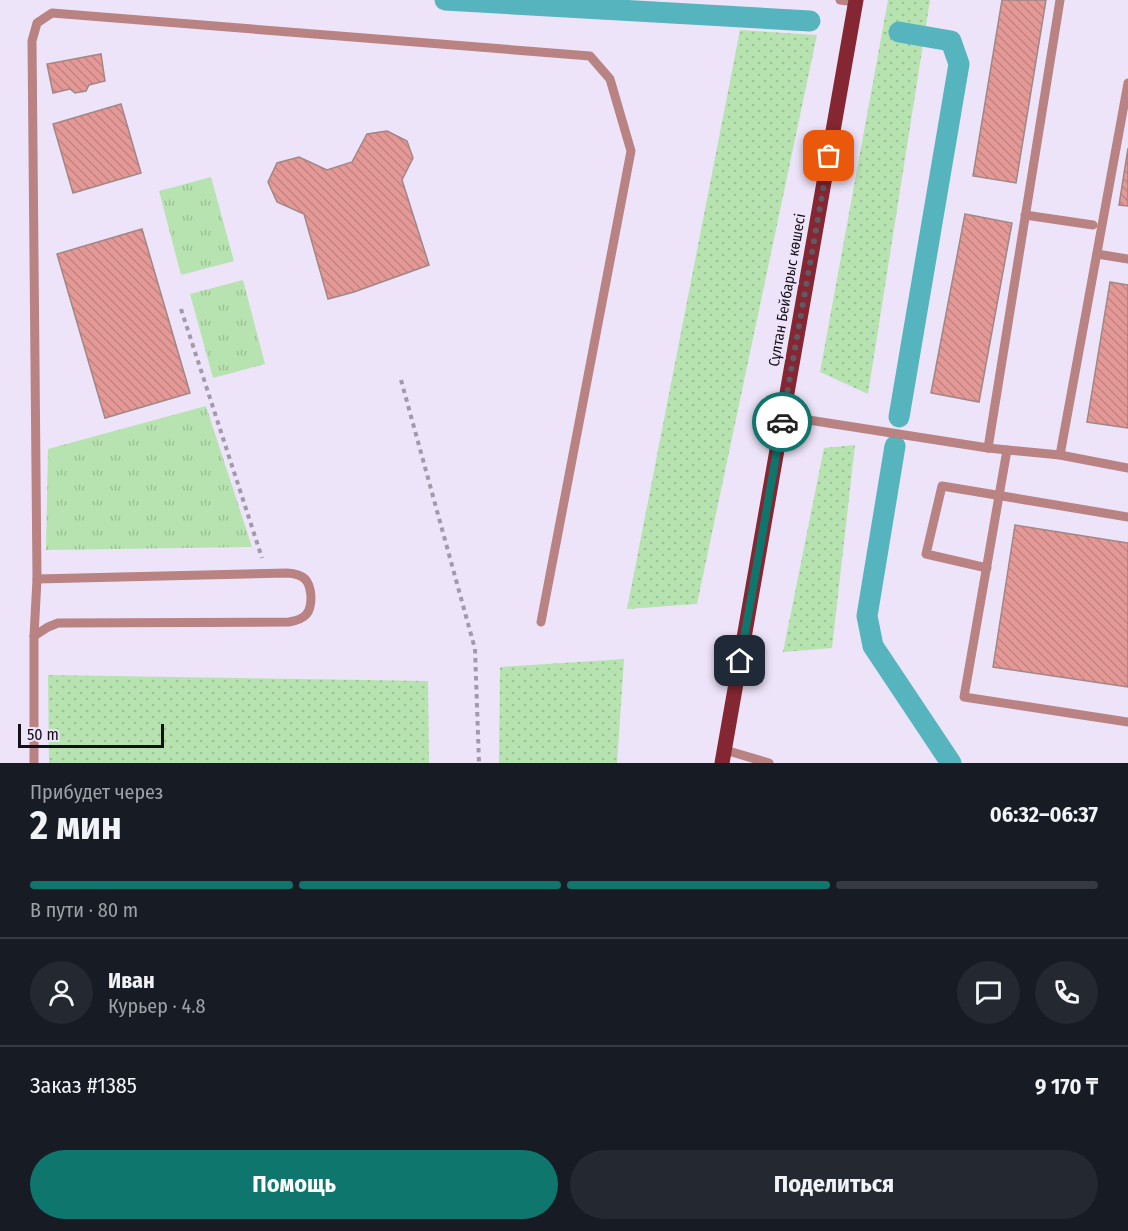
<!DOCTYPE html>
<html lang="ru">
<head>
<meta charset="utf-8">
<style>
  :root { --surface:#171b24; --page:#242831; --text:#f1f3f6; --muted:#9ea1a6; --line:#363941; --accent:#0f766e }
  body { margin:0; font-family:"Fira Sans Condensed",sans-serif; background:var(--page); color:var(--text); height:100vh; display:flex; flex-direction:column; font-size:22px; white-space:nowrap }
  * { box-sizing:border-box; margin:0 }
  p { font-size:20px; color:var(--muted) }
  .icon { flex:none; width:33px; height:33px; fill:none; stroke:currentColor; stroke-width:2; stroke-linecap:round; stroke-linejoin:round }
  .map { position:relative; height:763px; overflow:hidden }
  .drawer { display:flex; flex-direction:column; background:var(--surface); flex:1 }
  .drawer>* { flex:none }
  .scale { position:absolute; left:18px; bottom:15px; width:146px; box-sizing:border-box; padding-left:6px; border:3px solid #141017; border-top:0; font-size:16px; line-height:21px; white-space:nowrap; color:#141017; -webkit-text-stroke:4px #eee4f9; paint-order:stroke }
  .pin { position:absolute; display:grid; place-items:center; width:51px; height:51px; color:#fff; margin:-26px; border-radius:12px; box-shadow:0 3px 9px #0006 }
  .courier { position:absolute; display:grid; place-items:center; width:60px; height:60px; margin:-30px; border:4px solid #0f766e; border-radius:50%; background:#fff; color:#222; box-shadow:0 2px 8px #0007 }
  .headline em { font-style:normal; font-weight:700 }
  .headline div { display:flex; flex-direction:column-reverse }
  .headline { display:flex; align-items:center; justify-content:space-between; height:102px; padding:0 30px }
  h1 { font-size:39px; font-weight:700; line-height:45px }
  .bar { display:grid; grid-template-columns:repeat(4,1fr); gap:9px 6px; align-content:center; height:72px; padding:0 30px }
  .bar i { height:8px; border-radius:4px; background:var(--line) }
  .bar .current { background:var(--accent) }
  .bar p { grid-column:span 4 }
  .line { display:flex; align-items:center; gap:15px; padding:0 30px; border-top:2px solid var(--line) }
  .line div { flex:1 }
  .round { display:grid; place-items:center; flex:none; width:63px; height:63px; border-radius:32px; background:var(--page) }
  .primary-button { display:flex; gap:12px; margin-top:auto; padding:12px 30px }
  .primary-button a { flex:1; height:69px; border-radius:36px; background:var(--accent); color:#fff; font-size:24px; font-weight:700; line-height:69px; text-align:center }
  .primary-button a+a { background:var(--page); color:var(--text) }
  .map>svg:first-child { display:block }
</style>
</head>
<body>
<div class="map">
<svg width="1128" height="763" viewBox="0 0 1128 763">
  <defs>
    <pattern id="grass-tufts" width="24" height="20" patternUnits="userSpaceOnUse" patternTransform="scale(1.5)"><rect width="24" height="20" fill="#b7e3b0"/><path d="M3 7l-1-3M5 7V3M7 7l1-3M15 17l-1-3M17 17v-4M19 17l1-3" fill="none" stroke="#9cc297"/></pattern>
    <pattern id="park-dots" width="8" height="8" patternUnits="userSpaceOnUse" patternTransform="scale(1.5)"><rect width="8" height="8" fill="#b7e3b0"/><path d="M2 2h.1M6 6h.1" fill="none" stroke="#9cc297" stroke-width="1.8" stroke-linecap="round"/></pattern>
    <pattern id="building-back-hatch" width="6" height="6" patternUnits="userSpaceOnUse" patternTransform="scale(1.5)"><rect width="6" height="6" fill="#e49997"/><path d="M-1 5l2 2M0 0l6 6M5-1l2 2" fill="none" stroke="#c38381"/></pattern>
  </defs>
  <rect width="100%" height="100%" fill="#eee4f9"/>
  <g fill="url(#grass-tufts)">
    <path d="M211,177L234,261L181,275L159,191Z"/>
    <path d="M243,280L265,364L213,378L190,294Z"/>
    <path d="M206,406L252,547L46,550L48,449Z"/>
  </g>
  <g fill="url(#park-dots)">
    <path d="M888,0H930L868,394L820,372Z"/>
    <path d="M740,30L817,35L697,604L627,609Z"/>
    <path d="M855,445L832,648L783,652L824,448Z"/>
    <path d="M624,659L617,763H499L500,667Z"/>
    <path d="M48,675L428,681L429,763H49Z"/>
  </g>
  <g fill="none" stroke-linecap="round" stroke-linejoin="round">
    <g stroke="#55b4bd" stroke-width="21">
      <path d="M445,0L810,21"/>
      <path d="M899,32L951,41L959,64L899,417"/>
      <path d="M895,446L867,616L873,646L951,763"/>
    </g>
  </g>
  <g fill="url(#building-back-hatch)" stroke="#a08786" stroke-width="1.5">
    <path d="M1002,0H1046L1016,183L973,176Z"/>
    <path d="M101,54L105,81L89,85L86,91L75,93L70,89L53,93L47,64Z"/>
    <path d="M121,104L141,173L73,193L53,124Z"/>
    <path d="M387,131L407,141L413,158L402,180L429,265L354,292L328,299L304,214L277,202L268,182L277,163L299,157L327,170L352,162L367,134Z"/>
    <path d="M1128,148V206L1119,205Z"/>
    <path d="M965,214L1012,223L979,402L931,393Z"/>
    <path d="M142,229L190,393L105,418L57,254Z"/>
    <path d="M1110,282L1128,285V428L1087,422Z"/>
    <path d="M1015,525L1128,543V687L993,667Z"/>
  </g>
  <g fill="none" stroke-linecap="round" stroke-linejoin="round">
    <g stroke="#a29aaa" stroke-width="4" stroke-dasharray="4.5 4.5" stroke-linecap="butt">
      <path d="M181,309L262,558"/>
      <path d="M401,380L475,649L479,763"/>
    </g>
    <g stroke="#b98283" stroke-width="9">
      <path d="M840,0L856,2"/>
      <path d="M1025,215L1093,225"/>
      <path d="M1097,254L1128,259"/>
      <path d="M783,416L988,448L1060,455L1128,468"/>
      <path d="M988,448L1060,0"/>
      <path d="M1007,450L964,697L1128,722"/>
      <path d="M1060,455L1128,83"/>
      <path d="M987,568L926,554L942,486L1128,517"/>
      <path d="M34,636L48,627L58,623L289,622C306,619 311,613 311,597C310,580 304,574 287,573L37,579"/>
      <path d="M725,750L769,763"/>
      <path d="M34,763V636L37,579L32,41L37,23L52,13L590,56L610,79L631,151L541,622"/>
    </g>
    <path stroke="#852732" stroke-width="15" d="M722,763L856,0"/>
  </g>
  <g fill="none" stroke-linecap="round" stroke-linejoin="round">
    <path stroke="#605a66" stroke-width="6" stroke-dasharray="0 10.8" d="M782,422L829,156"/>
    <path stroke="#0f766e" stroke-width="8" d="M740,661L782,422"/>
  </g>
  <g text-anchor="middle" stroke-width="4.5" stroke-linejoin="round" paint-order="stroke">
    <g font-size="15" fill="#141017" stroke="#eee4f9">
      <text transform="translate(787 290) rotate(-80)" y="5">Сұлтан Бейбарыс көшесі</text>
    </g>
  </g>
</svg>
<div class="scale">50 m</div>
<div class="pin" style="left:829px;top:156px;background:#ea580c"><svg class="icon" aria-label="bag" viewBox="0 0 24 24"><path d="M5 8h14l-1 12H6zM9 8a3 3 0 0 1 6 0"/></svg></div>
<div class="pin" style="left:740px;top:661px;background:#1f2937"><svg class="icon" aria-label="home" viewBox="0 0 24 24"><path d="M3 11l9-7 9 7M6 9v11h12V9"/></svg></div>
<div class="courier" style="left:782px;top:422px"><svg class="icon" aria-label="car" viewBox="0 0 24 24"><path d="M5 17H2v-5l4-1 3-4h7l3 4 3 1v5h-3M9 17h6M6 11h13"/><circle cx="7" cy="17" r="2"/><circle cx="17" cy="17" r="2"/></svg></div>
</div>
<section class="drawer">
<div class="headline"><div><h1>2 мин</h1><p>Прибудет через</p></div><em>06:32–06:37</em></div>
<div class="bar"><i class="current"></i><i class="current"></i><i class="current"></i><i></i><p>В пути · 80 m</p></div>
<div class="line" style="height:108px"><a class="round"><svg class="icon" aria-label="person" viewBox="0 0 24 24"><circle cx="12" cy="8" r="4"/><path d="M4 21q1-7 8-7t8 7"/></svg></a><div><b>Иван</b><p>Курьер · 4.8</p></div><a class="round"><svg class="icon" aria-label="chat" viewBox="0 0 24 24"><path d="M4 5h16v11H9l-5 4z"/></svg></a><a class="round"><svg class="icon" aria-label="phone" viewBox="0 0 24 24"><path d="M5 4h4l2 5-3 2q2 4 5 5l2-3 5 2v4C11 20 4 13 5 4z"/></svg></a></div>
<div class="line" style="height:78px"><div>Заказ #1385</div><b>9 170 ₸</b></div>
<div class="primary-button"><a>Помощь</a><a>Поделиться</a></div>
</section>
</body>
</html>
